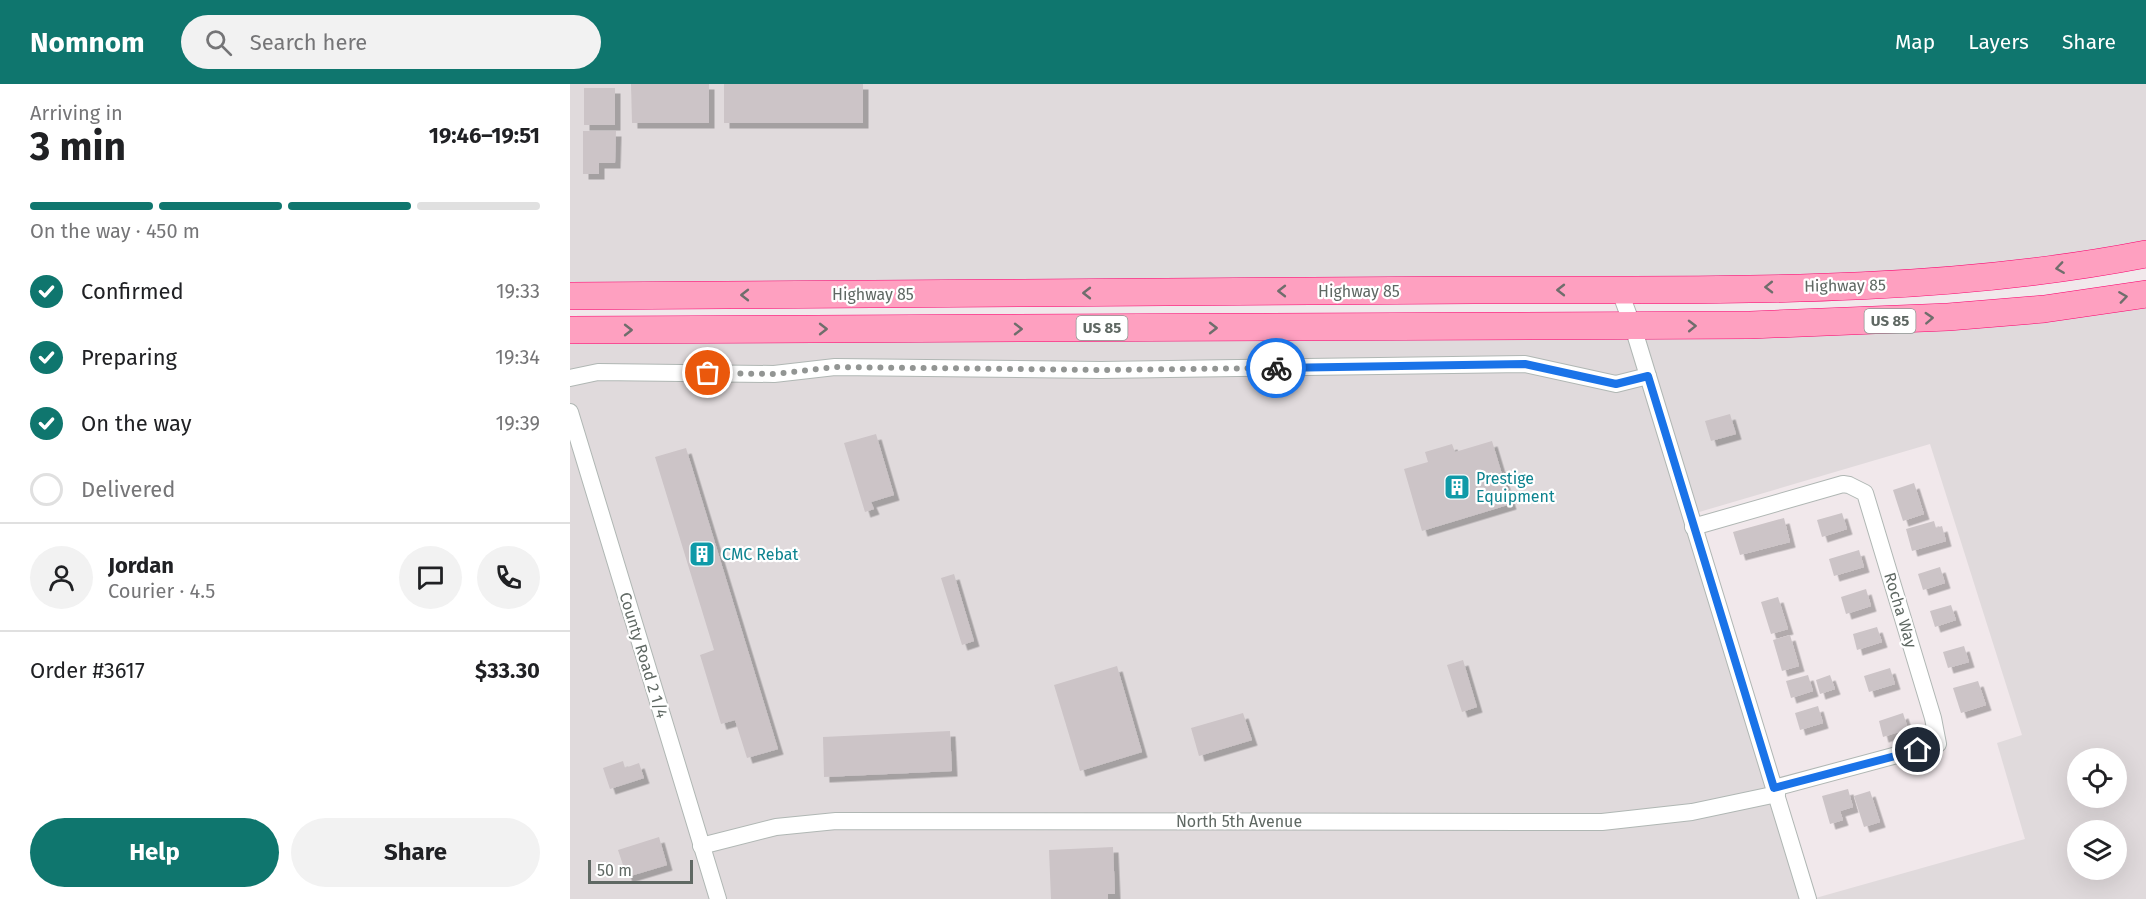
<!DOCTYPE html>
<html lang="en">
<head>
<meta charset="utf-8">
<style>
  :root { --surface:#fff; --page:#f2f2f2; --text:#202124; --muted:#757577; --line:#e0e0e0; --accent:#0f766e }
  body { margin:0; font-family:"Fira Sans",sans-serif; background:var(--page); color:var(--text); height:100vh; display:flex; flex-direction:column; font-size:22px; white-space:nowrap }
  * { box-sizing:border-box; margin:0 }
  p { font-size:20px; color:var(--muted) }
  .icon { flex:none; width:33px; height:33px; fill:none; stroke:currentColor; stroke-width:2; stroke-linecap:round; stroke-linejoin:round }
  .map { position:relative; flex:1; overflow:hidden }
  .drawer { display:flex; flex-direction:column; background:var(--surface); width:570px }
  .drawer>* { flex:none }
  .controls { position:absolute; left:1497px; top:664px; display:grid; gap:12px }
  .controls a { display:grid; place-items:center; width:60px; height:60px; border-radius:50%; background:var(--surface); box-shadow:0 6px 24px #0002; font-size:30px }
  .scale { position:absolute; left:18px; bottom:15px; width:105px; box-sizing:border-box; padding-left:6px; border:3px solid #5f6863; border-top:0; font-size:16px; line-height:21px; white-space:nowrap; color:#5f6863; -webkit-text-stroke:4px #fff; paint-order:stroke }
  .pin { position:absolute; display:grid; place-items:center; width:51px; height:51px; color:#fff; margin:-26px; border:3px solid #fff; border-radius:50%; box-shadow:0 2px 6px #0007 }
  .courier { position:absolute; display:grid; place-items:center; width:60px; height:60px; margin:-30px; border:4px solid #1a73e8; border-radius:50%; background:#fff; color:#222; box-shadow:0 2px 8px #0007 }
  .summary em { font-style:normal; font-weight:700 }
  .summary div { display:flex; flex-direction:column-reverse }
  .summary { display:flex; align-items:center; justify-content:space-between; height:102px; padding:0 30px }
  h1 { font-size:39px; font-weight:700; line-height:45px }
  .bar { display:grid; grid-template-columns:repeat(4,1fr); gap:9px 6px; align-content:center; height:72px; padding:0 30px }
  .bar i { height:8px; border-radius:4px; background:var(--line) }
  .bar .active { background:var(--accent) }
  .bar p { grid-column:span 4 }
  .line { display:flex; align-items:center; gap:15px; padding:0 30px; border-top:2px solid var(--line) }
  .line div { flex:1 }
  .round { display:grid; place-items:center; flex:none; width:63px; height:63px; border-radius:32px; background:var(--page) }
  ol { padding:0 30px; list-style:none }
  li { display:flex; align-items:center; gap:18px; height:66px }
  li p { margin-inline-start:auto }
  li .icon { padding:6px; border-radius:50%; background:var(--accent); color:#fff; stroke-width:4 }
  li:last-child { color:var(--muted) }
  li i { width:33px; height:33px; border:3px solid var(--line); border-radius:50% }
  .cta { display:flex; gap:12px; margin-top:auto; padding:12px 30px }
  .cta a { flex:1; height:69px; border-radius:36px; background:var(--accent); color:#fff; font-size:24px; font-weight:700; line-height:69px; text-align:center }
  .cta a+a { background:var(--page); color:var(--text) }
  header { display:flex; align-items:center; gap:36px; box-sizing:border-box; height:84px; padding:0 30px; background:var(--accent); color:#fff }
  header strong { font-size:28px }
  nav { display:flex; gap:33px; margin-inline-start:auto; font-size:21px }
  .search { width:420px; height:54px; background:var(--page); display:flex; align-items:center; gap:15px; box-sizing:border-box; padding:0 21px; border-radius:33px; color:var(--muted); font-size:22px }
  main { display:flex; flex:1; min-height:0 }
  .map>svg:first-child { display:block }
</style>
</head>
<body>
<header>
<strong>Nomnom</strong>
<div class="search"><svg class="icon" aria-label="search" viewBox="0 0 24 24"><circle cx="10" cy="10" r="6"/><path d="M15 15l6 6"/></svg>Search here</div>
<nav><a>Map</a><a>Layers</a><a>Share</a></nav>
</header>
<main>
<section class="drawer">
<div class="summary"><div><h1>3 min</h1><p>Arriving in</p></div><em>19:46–19:51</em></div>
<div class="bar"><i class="active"></i><i class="active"></i><i class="active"></i><i></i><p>On the way · 450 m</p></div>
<ol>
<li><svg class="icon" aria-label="check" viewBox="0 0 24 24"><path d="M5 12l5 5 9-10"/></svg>Confirmed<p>19:33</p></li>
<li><svg class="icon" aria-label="check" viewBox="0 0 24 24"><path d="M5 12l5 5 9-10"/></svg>Preparing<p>19:34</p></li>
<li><svg class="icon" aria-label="check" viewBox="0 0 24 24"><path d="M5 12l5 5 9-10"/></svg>On the way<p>19:39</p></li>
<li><i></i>Delivered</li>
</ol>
<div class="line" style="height:108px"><a class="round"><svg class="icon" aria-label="person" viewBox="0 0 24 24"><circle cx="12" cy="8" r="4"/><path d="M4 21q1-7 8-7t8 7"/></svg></a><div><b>Jordan</b><p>Courier · 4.5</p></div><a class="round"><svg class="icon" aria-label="chat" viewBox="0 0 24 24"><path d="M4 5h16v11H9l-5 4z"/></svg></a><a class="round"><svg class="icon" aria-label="phone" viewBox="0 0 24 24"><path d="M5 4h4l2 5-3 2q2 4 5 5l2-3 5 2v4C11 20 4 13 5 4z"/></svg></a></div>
<div class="line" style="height:78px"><div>Order #3617</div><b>$33.30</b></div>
<div class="cta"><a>Help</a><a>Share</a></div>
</section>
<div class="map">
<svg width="1576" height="815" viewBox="0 0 1576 815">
  <defs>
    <filter id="shadow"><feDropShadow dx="5.5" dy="5.5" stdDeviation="0" flood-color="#0004"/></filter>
  </defs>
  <rect width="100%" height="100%" fill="#f1e8eb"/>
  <g fill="#e0dadc" fill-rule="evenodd">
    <path d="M0,0H1576V170L1411,194L0,212Z"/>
    <path d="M1576,210V815H1242L1455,755L1427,659L1452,651L1360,360L1119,431L1238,815H0V246L1063,243ZM1508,675H1546V714H1508ZM1508,747H1546V786H1508Z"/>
  </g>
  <g fill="#ccc4c7" filter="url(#shadow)">
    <path d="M61,0H139V39H62Z"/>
    <rect x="154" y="0" width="139" height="39"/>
    <rect x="14" y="4" width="31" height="37"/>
    <path d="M13,47H46L45,79H29V90H13Z"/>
    <path d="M1160,330L1166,350L1141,357L1135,337Z"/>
    <path d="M306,350L324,411L301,418L304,425L295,428L274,359Z"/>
    <path d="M922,357L941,420L852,447L834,385L858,378L855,368L882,360L885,368Z"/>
    <path d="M116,364L208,665L177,674L165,636L151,640L130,571L144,566L85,373Z"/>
    <path d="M1344,399L1354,430L1333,437L1323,406Z"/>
    <path d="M1272,429L1277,445L1252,453L1247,436Z"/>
    <path d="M1214,434L1220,458L1170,471L1163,448Z"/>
    <path d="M1364,437L1366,444L1372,442L1376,457L1342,467L1336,445Z"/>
    <path d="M1289,466L1294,483L1264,492L1259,475Z"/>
    <path d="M1370,483L1375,499L1353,506L1348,490Z"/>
    <path d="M384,490L404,557L392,561L371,494Z"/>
    <path d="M1296,505L1301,522L1276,530L1271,513Z"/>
    <path d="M1208,513L1218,545L1201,550L1191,518Z"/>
    <path d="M1381,521L1386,536L1365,543L1360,527Z"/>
    <path d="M1307,543L1312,558L1287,566L1283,550Z"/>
    <path d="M1220,551L1229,582L1212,587L1203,556Z"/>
    <path d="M1394,562L1399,578L1378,584L1373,568Z"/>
    <path d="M893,576L907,623L892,628L877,581Z"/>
    <path d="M547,582L572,668L510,687L484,601Z"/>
    <path d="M1320,584L1325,600L1299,608L1294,592Z"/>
    <path d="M1238,591L1243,607L1221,614L1216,597Z"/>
    <path d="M1260,591L1265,605L1250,610L1246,596Z"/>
    <path d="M1408,597L1416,621L1391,629L1383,604Z"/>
    <path d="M1248,622L1253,639L1230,646L1225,629Z"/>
    <path d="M673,629L682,656L629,672L621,644Z"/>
    <path d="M1333,629L1338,645L1313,653L1309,637Z"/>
    <path d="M380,647L382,687L254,693L253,653Z"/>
    <path d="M53,677L55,684L69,679L74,694L40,705L33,684Z"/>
    <path d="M1278,705L1283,723L1270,727L1273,736L1260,740L1252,712Z"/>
    <path d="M1300,707L1310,738L1294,743L1284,712Z"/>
    <path d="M89,753L97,781L57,793L48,766Z"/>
    <path d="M543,763L545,810H538V815H481L479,766Z"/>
  </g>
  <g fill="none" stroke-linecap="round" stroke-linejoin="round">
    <g stroke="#b0b7b4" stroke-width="18">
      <g id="minor">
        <path d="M1049,205L1063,243L1238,815"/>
        <path d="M0,294L28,288L204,290L265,283L531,286L955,280L1046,300L1078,292"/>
        <path d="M0,328L148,815"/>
        <path d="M1123,443L1273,400L1279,401L1295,409L1363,634L1368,660L1204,704"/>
        <path d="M131,762L206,743L266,737L1032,738L1122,728L1207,710"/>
      </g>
    </g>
    <g stroke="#f9006d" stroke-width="28">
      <g id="trunk">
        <path d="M0,212C301,210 603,208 904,206C1128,205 1355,213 1576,170"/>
        <path d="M0,246L1180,241L1378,233L1474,225L1576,210"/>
      </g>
    </g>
    <use href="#minor" stroke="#fff" stroke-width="16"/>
    <use href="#trunk" stroke="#fea0c0" stroke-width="27"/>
  </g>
  <defs><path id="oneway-chevron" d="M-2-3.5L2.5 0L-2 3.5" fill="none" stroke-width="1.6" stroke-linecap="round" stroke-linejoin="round" transform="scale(1.5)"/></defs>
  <g stroke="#6f6e6c">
    <use href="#oneway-chevron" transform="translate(1490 184) rotate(172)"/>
    <use href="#oneway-chevron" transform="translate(1199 203) rotate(179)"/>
    <use href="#oneway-chevron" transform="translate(991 206) rotate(180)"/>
    <use href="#oneway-chevron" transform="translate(712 207) rotate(180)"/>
    <use href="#oneway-chevron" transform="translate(517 209) rotate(180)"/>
    <use href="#oneway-chevron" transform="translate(175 211) rotate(180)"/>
    <use href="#oneway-chevron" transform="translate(1553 213) rotate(-8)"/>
    <use href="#oneway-chevron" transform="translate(1359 234) rotate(-3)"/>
    <use href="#oneway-chevron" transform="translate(1122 242) rotate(-1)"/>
    <use href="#oneway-chevron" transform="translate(643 244)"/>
    <use href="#oneway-chevron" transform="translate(253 245)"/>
    <use href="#oneway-chevron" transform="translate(448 245)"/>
    <use href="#oneway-chevron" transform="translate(58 246)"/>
  </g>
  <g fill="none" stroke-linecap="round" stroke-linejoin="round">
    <path stroke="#929593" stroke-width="6" stroke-dasharray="0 10.8" d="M138,289L204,290L265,283L531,286L706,284"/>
    <path stroke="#1a73e8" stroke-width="8" d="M706,284L955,280L1046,300L1078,292L1204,704L1348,666"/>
  </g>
  <defs>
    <g id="building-square" transform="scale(1.35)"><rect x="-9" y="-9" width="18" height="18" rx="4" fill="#0f9aa8" stroke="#fff"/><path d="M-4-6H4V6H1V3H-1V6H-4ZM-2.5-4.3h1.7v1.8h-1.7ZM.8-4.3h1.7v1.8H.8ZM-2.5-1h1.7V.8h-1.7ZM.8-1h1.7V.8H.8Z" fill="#fff"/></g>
  </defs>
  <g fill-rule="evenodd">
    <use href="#building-square" x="887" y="403"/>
    <use href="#building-square" x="132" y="470"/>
  </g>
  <g text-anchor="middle" stroke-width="4.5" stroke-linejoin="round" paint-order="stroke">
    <g fill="#fff" stroke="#8f9592" stroke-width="1.5">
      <rect x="1294.5" y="225" width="51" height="24" rx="4.5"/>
      <rect x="506.5" y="232" width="51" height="24" rx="4.5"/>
    </g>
    <g font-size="15" font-weight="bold" fill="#5f6863">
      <text x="1320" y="242">US 85</text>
      <text x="532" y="249">US 85</text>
    </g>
    <g font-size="16" fill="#5f6863" stroke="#fff">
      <text transform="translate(1275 201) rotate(-1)" y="6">Highway 85</text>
      <text x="789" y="213">Highway 85</text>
      <text x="303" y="216">Highway 85</text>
      <text transform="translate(1331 526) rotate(73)" y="6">Rocha Way</text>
      <text transform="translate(74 571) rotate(73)" y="6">County Road 2 1/4</text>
      <text x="669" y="743">North 5th Avenue</text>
    </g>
    <g font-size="16" fill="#0d838f" stroke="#fff" text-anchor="start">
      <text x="906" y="400">Prestige<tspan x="906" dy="18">Equipment</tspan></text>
      <text x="152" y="476">CMC Rebat</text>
    </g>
  </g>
</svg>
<div class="controls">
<a><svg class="icon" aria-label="locate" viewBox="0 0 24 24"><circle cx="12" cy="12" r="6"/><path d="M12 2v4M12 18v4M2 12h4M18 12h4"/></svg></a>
<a><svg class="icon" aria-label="layers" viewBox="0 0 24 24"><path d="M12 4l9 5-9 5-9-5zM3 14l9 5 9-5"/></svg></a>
</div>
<div class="scale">50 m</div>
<div class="pin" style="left:138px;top:289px;background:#ea580c"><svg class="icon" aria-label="bag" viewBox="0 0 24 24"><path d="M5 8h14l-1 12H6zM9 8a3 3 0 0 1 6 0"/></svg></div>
<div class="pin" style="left:1348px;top:666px;background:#1f2937"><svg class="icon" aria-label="home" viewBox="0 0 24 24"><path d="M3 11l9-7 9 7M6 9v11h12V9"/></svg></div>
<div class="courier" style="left:706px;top:284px"><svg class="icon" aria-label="bike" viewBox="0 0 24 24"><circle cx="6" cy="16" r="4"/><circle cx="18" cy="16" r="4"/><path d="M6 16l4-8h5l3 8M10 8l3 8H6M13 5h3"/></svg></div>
</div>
</main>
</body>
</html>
